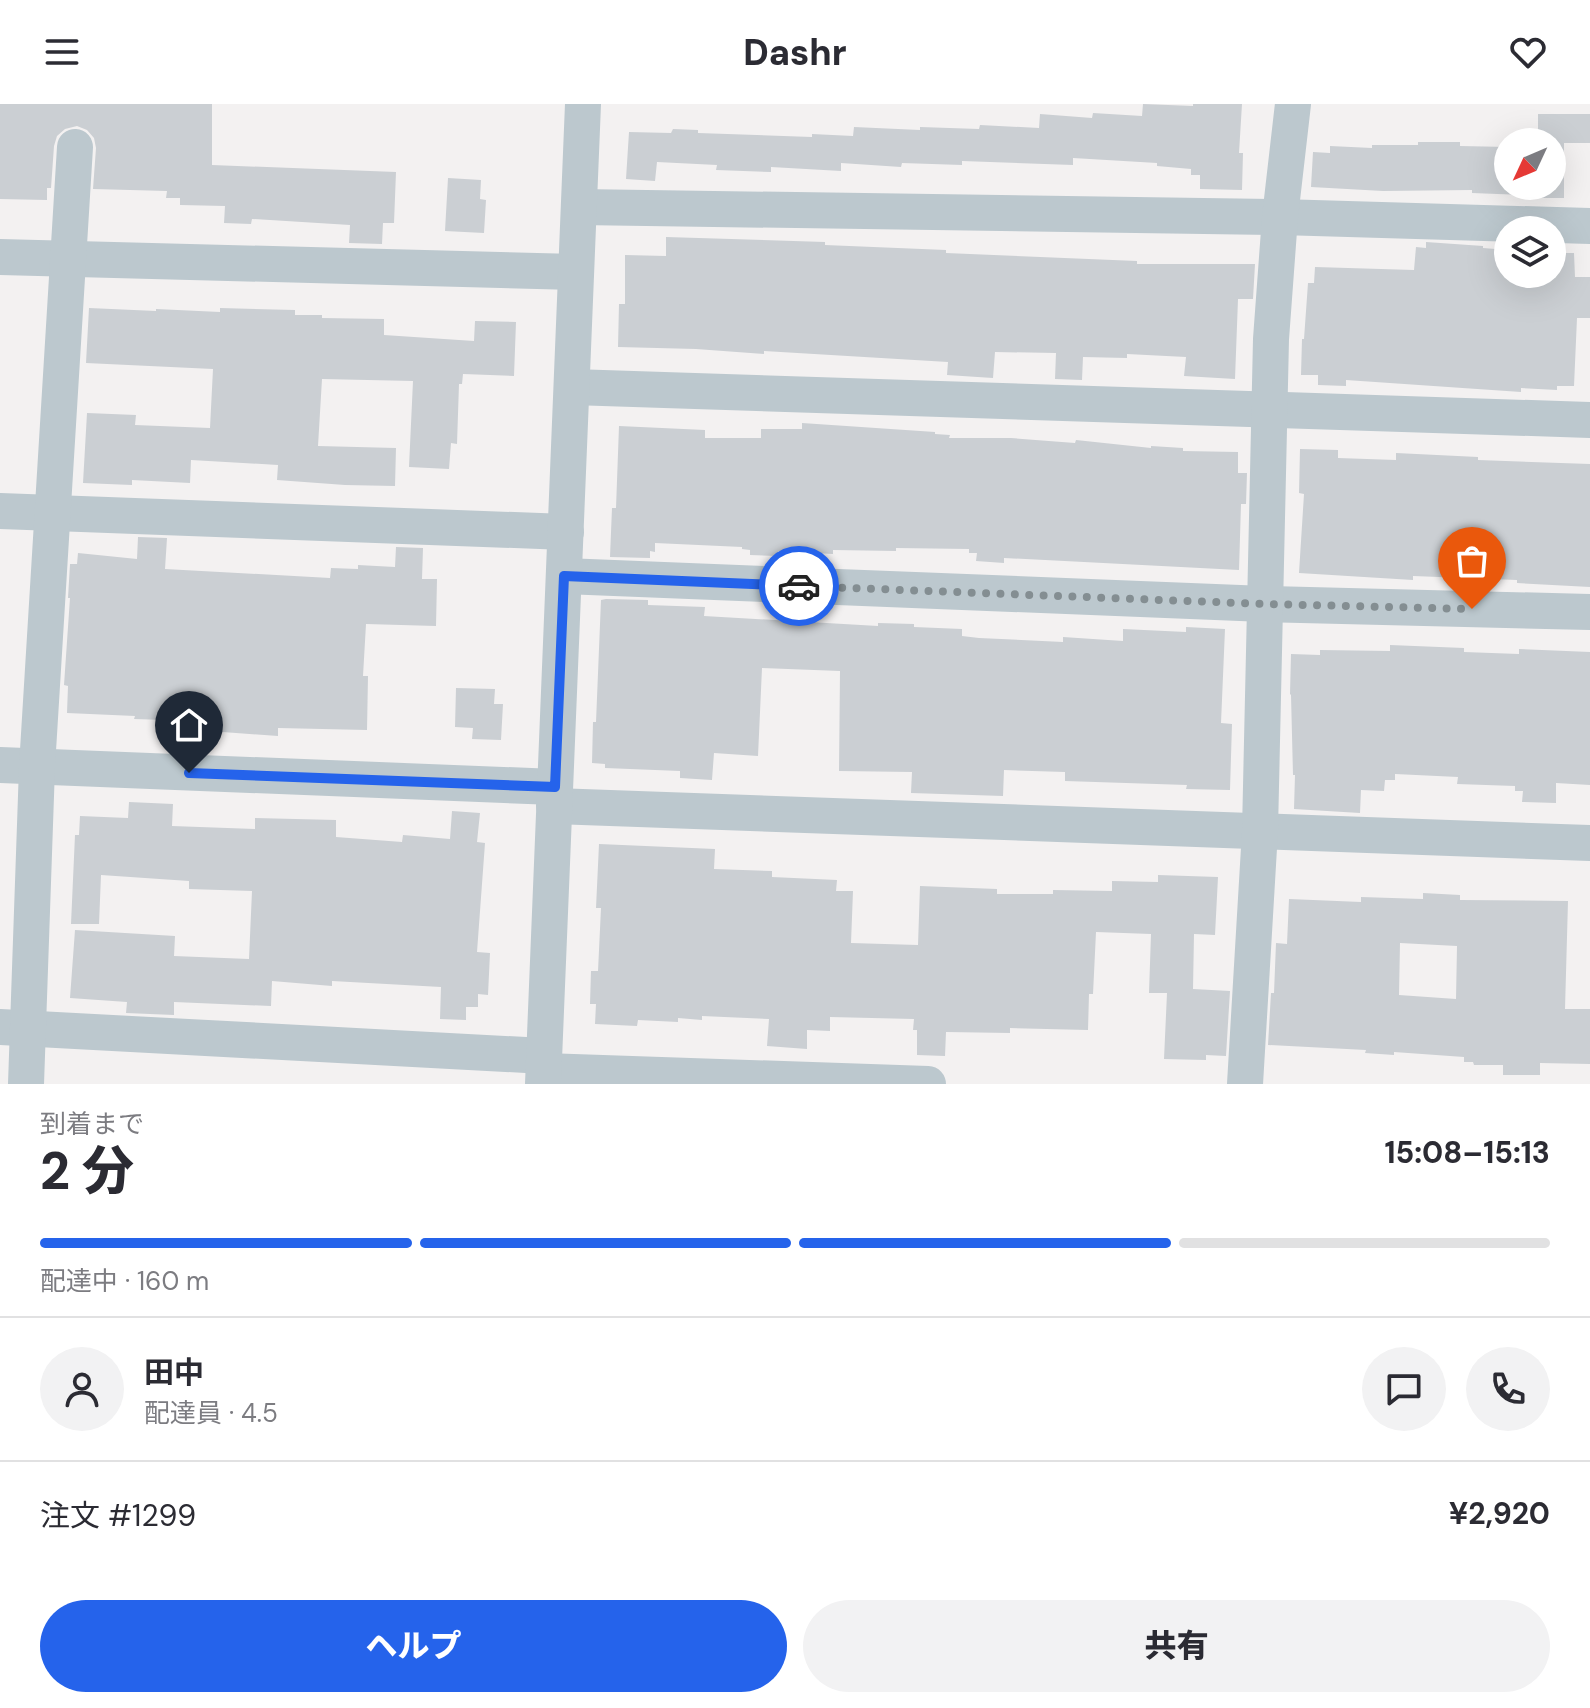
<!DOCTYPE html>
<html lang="ja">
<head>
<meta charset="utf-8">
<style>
  :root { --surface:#fff; --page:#f2f2f3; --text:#2b2b33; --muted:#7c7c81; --line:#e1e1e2; --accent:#2563eb }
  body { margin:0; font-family:"DM Sans","Noto Sans JP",sans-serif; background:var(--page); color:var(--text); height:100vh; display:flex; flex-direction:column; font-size:30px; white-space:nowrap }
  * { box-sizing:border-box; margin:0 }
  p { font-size:26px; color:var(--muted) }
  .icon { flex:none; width:44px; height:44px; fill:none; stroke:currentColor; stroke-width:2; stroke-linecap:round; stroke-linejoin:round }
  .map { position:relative; height:980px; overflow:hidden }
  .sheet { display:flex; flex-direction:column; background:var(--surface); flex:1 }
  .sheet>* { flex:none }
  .needle { width:52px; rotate:226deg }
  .controls { position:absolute; left:1494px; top:24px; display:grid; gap:16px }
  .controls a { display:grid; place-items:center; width:72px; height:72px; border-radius:50%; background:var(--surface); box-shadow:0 8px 32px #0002; font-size:40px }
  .pin { position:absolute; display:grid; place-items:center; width:68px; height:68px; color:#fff; margin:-82px -34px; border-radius:50% 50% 50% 0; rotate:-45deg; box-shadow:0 0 8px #0007 }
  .pin .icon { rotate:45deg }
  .courier { position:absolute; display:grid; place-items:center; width:80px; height:80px; margin:-40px; border:6px solid #2563eb; border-radius:50%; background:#fff; color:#222; box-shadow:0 2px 10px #0007 }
  .head em { font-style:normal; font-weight:800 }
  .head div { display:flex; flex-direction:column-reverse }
  .head { display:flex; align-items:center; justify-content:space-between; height:136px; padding:0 40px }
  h1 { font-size:52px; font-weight:800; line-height:60px }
  .bar { display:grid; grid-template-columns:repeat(4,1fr); gap:12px 8px; align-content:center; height:96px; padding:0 40px }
  .bar i { height:10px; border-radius:6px; background:var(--line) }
  .bar .on { background:var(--accent) }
  .bar p { grid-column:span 4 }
  .line { display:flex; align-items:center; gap:20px; padding:0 40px; border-top:2px solid var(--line) }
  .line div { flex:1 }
  .round { display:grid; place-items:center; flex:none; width:84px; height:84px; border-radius:42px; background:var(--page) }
  .button { display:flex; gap:16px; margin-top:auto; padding:16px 40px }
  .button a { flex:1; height:92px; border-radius:48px; background:var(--accent); color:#fff; font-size:32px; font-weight:800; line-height:92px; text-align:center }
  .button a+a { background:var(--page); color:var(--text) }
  header { display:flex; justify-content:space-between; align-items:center; height:104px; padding:0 40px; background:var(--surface); font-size:36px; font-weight:800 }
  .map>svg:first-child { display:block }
</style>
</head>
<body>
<header><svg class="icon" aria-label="menu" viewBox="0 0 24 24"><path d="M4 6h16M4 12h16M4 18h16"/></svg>Dashr<svg class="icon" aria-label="heart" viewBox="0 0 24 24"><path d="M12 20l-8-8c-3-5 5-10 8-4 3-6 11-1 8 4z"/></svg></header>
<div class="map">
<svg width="1590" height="980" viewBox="0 0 1590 980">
  <rect width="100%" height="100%" fill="#f3f1f1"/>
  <g fill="#cbcfd3" fill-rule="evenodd">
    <path d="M0,0H212V61L396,68L394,119H383L382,140L349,139L350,121L252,115L251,120L224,119L225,102L180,101V94H166L167,87L93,85L96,44L94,34L87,26L77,22L65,25L57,32L54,42L51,84H47V96L0,95Z"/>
    <path d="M1143,0L1193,2V0H1242L1239,49H1243L1242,86L1200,85V71H1191V65L1157,62V59L1073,54V61L962,57V61L902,59L901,63L841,59V67L771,63V68L716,66L717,61L657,58L655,77L626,75L629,28L671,29L673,25L698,26V29L812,33V30L853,32L854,23L920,26V23L979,25L980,21L1039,24L1040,10L1092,14L1093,9L1142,12Z"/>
    <path d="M1538,10H1590V39H1564V94H1523V91L1472,89V86L1383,87L1311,83L1313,48L1330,49V42L1372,44V41H1418V38H1460V42L1508,43V82H1552V38H1538Z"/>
    <path d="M448,74L481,76L480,95L486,96L484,129L445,127Z"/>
    <path d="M666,133L825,138V141L946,146V149L1137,157V160H1255L1253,195H1238L1235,275L1184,272L1186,253L1127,250V254L1083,253L1082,276L1055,275L1056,249L995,248L993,274L947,271L948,258L764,247V250L696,245L618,243L619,200H625V151L666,152Z"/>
    <path d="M1426,138L1483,142V144L1508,146V170H1552V149H1574L1575,173H1590V214H1577L1574,282H1557V286L1521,284V288L1346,276V282L1318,281V271H1301L1302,235H1304L1308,179H1314L1315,163L1414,166L1416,143L1426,144Z"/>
    <path d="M89,204L156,207V205L220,208V204L295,206V211H322V214L384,215V231L474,237L475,217L516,218L514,272L463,270L462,280H459L457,340L451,339L449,365L409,363L413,277L322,275L318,342L396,344L395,382L345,381L277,376L278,361L191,356L190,379L132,376V381L83,379L87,309L136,311L135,321L210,324L213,265L86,259Z"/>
    <path d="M802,319L935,328V330L950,331L949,334H1011L1075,339L1076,336L1151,344V342L1183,344V347L1238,348V369H1247L1246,400H1241L1239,466L1004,454V459L976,457L977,449H969V445L896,444V447L833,446V450L778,447V452L750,451V446L742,445V443L655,439V448L650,447V454L610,453L612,404H616L619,322L705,326V334H761V325H802Z"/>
    <path d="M1300,345L1338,346V354L1396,356V349L1478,353V356L1590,360V483L1517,479V476L1413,472V476L1299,469L1304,390L1299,389Z"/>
    <path d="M138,433L167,434L165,465L330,474L331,464L358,465V461L395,463L396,443L423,444L422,475H437L436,522L366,520L363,572H368L367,626L278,624V632L196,626V617L134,615L135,612L67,609L68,582L64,581L70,494H68L70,460H77L78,449L137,455Z"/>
    <path d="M606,495L648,496V501L705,503L704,512L878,522V519L914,520V523L962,525V532L979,534L1063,538V533L1123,537V525L1186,528V523L1225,525L1221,619L1232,620L1230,686L1186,685L1187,681L1065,677V668L1004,666L1003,692L911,689L912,668L839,667L840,567L762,564L758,652L714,649L712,676L680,674V667L605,664V660L592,659L593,618H596L601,496Z"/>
    <path d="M1390,541L1464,544V548L1519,550V545L1590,548V681L1556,679V699L1522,698L1523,687H1515V682L1457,680L1458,673L1395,670V676H1385L1384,687L1361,686L1360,709L1294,705L1295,671H1293L1291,591L1290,590L1291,550L1320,551V546L1390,547Z"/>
    <path d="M456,584L495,585L494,600H503L501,636L472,635L473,624L455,623Z"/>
    <path d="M129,698L173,700L172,722L255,725V714L336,716V733L402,738L403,731L450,735L452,707L480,709L477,738L485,739L477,848L490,849L488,891L478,890V903H466V916L440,915L441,883L332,877V882L272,877L271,902L174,898V911L126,909L127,898L70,894L75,826L175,832L174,852L249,855L252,787L189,785V777L101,771L99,820H71L75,731H79L80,712L128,714Z"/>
    <path d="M599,740L715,745L714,765L772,767V773L837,776L836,787H853L851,839L918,841L920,782L997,785V790H1053V786L1112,787V777L1158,778V771L1218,773L1215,831L1194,830L1193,885L1230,887L1226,952L1206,951V956L1164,955L1167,889H1149L1151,830L1096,828L1093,890H1089L1088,926L1010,924V929L946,928L945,952L917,951V926H913L914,915L830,913V927L807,926V945L767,942L769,915L702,912V916L678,914V918L638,916L637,922L595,920L596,900H590L591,867H598L601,804H596Z"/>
    <path d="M1423,789L1460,791V796L1568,797L1565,905H1590V960L1540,959V971H1503V961H1474L1473,958H1464V953L1394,948V951L1365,949L1366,946L1268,941L1271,889H1274L1276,839L1287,840L1289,795L1361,798V793L1423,795ZM1400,839L1457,842L1456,895L1399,891Z"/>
  </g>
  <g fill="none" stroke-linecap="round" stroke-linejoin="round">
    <g stroke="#bcc8ce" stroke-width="36">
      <path d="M579,103L1280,113L1590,122"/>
      <path d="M0,153L576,168"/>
      <path d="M572,283L1590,316"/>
      <path d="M0,407L566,428"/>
      <path d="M564,472L1265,500L1590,508"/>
      <path d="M0,661L555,683"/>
      <path d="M554,702L1590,739"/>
      <path d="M0,923L544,952"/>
      <path d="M544,967L928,980"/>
      <path d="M26,980L37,663L75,43"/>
      <path d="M543,980L583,0"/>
      <path d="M1245,980L1260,727L1271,235L1280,113L1293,0"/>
    </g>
  </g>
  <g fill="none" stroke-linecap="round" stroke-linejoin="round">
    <path stroke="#848e92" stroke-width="8" stroke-dasharray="0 14.4" d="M799,482L1265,500L1472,505"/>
    <path stroke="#2563eb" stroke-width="10" d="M189,669L555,683L564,472L799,482"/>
  </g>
</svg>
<div class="controls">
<a><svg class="needle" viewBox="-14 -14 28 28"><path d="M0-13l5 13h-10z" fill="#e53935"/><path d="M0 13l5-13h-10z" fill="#7c7c81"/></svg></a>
<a><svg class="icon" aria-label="layers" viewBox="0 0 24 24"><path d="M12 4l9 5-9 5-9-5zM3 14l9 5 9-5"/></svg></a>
</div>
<div class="pin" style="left:1472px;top:505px;background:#ea580c"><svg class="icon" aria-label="bag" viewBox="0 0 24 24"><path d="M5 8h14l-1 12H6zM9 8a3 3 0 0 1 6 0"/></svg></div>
<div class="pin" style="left:189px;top:669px;background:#1f2937"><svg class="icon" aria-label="home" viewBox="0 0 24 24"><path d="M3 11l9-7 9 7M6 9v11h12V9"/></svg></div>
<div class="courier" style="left:799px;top:482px"><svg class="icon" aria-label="car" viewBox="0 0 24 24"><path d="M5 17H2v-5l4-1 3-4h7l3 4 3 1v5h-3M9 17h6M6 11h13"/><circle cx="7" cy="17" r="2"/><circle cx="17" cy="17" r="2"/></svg></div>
</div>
<section class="sheet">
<div class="head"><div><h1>2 分</h1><p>到着まで</p></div><em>15:08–15:13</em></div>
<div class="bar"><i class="on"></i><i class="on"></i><i class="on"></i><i></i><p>配達中 · 160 m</p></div>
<div class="line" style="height:144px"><a class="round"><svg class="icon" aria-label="person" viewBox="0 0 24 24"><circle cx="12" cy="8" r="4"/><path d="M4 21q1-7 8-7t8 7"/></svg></a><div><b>田中</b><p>配達員 · 4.5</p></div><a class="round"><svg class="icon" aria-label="chat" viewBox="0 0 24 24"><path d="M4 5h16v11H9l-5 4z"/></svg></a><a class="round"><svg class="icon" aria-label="phone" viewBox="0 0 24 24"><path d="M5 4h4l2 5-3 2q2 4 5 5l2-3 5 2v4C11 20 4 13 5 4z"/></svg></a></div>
<div class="line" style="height:104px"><div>注文 #1299</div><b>¥2,920</b></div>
<div class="button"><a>ヘルプ</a><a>共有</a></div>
</section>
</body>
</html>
